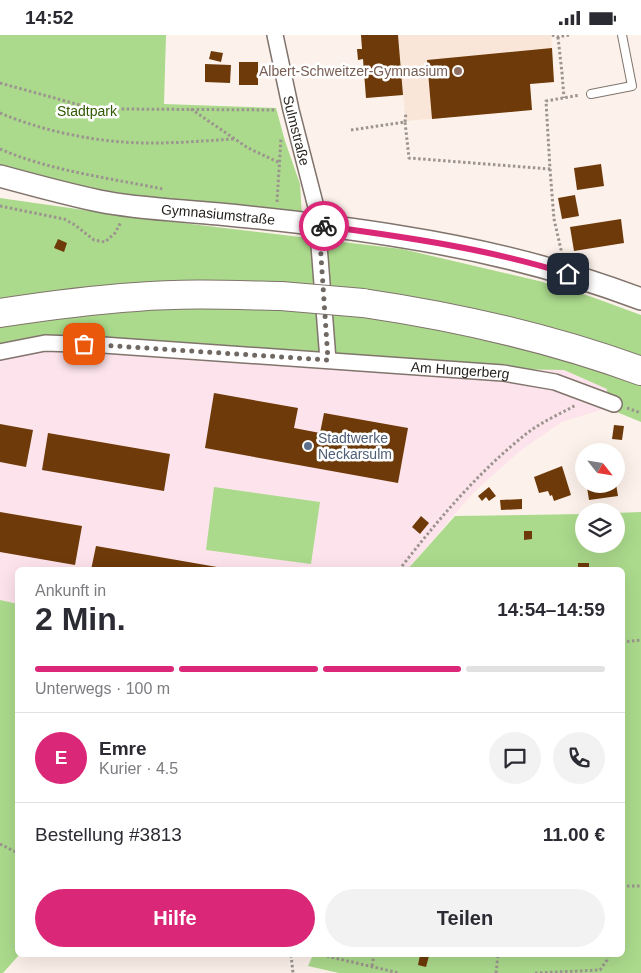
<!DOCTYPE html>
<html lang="de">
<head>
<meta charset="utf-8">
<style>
  :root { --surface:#fff; --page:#f2f2f3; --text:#2b2b33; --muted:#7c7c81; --line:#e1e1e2; --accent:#db2777 }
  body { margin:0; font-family:Helvetica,sans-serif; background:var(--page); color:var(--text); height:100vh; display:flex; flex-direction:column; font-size:19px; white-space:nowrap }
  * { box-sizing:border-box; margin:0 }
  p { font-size:16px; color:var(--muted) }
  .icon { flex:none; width:28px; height:28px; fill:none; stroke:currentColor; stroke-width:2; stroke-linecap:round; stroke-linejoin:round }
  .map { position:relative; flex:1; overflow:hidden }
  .panel { position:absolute; left:15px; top:532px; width:610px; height:390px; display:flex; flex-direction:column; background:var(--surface); border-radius:8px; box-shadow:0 5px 20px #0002 }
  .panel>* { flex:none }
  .needle { width:32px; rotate:120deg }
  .buttons { position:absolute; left:575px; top:408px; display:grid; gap:10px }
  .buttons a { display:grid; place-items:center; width:50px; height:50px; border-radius:50%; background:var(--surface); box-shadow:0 5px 20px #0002; font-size:25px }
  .pin { position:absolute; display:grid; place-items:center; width:42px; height:42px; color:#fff; margin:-21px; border-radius:10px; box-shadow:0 2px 8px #0006 }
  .courier { position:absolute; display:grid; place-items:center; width:50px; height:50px; margin:-25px; border:4px solid #db2777; border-radius:50%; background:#fff; color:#222; box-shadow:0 1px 6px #0007 }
  .head em { font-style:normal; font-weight:700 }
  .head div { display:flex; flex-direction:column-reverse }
  .head { display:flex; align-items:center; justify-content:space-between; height:85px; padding:0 20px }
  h1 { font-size:32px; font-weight:700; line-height:38px }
  .bar { display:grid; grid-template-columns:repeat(4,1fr); gap:8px 5px; align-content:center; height:60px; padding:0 20px }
  .bar i { height:6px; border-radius:4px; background:var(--line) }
  .bar .on { background:var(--accent) }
  .bar p { grid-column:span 4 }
  .line { display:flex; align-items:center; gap:12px; padding:0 20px; border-top:1px solid var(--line) }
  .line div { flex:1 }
  .round { display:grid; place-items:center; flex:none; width:52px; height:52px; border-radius:26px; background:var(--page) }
  .primary-button { display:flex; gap:10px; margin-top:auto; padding:10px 20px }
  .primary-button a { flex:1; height:58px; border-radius:30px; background:var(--accent); color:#fff; font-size:20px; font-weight:700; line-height:58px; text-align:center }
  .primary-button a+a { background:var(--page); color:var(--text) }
  .status { display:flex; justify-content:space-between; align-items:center; height:35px; padding:0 25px; background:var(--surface); direction:ltr }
  .status svg { height:14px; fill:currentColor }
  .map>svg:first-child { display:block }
</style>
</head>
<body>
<div class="status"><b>14:52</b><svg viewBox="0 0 49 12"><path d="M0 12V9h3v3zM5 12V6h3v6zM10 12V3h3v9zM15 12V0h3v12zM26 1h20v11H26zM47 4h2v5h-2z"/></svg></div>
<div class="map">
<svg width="641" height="938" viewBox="0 0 641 938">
  <rect width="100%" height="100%" fill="#fdf2eb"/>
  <path fill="#fae6d8" d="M361,0H551L554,47L530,49L532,75L406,86L403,60L366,63Z"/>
  <path fill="#fde3eb" d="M45,301L501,334L564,335L607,354V373L562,387L520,416L474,457L407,535H18L17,569L0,565V309Z"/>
  <g fill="#abda8c">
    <path d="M0,0H166L164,69L276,73L285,106L300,149L302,181L170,166L56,147L0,131Z"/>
    <path d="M0,163L140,183L402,214L539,246L592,262L641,280V387L607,373V354L564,335L501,334L45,301L0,309Z"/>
    <path d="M214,452L320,467L311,529L206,515Z"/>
    <path d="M641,477V938H339L308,931L313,920H622V535H407L455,481L584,479V509H616V478Z"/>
    <path d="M0,565L18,569V920H19L3,938H0Z"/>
  </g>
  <g fill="#6e3a09">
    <path d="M361,0H398L403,60L366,63L363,24L358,25L357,14H362Z"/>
    <path d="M552,13L554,47L530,49L532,75L432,84L427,25Z"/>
    <path d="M211,16L223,18L221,27L209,24Z"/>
    <rect x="239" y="27" width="19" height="23"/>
    <path d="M205,29L231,30L230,48L205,47Z"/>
    <path d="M601,129L604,151L577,155L574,133Z"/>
    <path d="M575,160L579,181L562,184L558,163Z"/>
    <path d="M621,184L624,208L574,216L570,192Z"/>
    <path d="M58,204L67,208L64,217L54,213Z"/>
    <path d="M214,358L298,373L294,393L320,398L324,378L408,393L398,448L205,413Z"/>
    <path d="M0,389L33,395L26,432L0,427Z"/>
    <path d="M614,390L624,391L622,405L612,404Z"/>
    <path d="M48,398L170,419L164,456L42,435Z"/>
    <path d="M562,431L571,460L554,466L552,460L550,461L548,456L539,458L534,442Z"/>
    <path d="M590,449H616L618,461L589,465L587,452L590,451Z"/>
    <path d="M489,452L496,461L489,466L486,462L482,466L478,461Z"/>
    <path d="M522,464V474L501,475L500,465Z"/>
    <path d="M0,477L82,491L75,530L0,517Z"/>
    <path d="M421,481L429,488L420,499L412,492Z"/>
    <path d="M524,496H532V504L524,505Z"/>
    <path d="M96,511L217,532L216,535H91Z"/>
    <rect x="578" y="528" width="11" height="7"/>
    <path d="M420,920L429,921L426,932L418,930Z"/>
  </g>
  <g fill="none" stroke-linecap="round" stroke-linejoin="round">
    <g stroke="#80746c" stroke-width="10">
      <path id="lane" d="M591,59L632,51L622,0"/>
    </g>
    <g stroke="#80746c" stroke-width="18">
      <g id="street">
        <path id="s1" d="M275,0L291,75L316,172L328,325"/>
        <path id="s2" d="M0,317L45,308L103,310L503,338L555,347L614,369"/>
      </g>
    </g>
    <g stroke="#80746c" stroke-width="24">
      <g id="secondary">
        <path id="s3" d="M0,141C33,150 66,159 99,166C139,174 179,175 219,179C281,185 343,192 403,202C485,215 564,235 641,264"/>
      </g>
    </g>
    <g stroke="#80746c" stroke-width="30">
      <g id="highway">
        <path d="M363,268C458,282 551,303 641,336"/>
        <path d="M0,278C45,271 91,265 136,262C185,258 233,260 281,261"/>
      </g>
    </g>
    <g stroke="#9c948f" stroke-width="3" stroke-dasharray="2.5 2.5" stroke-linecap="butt">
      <path d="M552,0L558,2L569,0"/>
      <path d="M558,2L562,38L564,63"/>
      <path d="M0,48L87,72L117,74L276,75"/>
      <path d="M191,74L248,113L280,128"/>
      <path d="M0,78C38,94 82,104 123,107C160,110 198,106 235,104"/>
      <path d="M405,87L406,77"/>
      <path d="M351,95L405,87L409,123L550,134L546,66L580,60"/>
      <path d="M0,114C51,136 109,143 163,154"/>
      <path d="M550,134L554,184L562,219"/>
      <path d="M277,167L281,103"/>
      <path d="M0,171L64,184L75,190L94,205L105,207L115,198L121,187"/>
      <path d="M627,373L641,378"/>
      <path d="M399,535C437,486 478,437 526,399C541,387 560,379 576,370"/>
      <path d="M622,607L641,605"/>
      <path d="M0,809L18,818"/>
      <path d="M622,851H641"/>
      <path d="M291,920L293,938"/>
      <path d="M322,920L399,938"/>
      <path d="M372,931L374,920"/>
      <path d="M496,938L498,920"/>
      <path d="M535,938L600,935L607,925L608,920"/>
    </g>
    <use href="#lane" stroke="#fff" stroke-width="8"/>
    <use href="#street" stroke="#fff" stroke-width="15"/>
    <use href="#secondary" stroke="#fff" stroke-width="21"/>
    <use href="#highway" stroke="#fff" stroke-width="28"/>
    <g stroke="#80746c" stroke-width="30" stroke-linecap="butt">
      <path id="highway-bridge" d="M281,261L363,268"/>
    </g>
    <use href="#highway-bridge" stroke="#fff" stroke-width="28"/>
  </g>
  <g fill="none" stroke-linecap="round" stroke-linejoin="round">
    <path stroke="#6f6863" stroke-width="5" stroke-dasharray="0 9" d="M84,309L328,325L319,191H324"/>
    <path stroke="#db2777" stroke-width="6" d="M324,191C406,202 489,214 568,239"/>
  </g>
  <circle fill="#8d6e63" stroke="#fff" stroke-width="2" cx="458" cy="36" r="5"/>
  <circle fill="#5c6f8a" stroke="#fff" stroke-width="2" cx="308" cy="411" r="5"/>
  <g text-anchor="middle" stroke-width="5" stroke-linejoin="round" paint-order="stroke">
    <g font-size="14" fill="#785e54" stroke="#fff" text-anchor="end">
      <text x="448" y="41">Albert-Schweitzer-Gymnasium</text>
    </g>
    <g font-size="14" fill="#305902" stroke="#fff">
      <text x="87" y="81">Stadtpark</text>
    </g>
    <g font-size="14" fill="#221e1a" stroke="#fff">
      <text dy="5" stroke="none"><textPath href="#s1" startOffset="98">Sulmstraße</textPath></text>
      <text dy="5" stroke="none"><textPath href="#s3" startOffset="222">Gymnasiumstraße</textPath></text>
      <text dy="5" stroke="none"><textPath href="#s2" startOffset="462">Am Hungerberg</textPath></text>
    </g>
    <g font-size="14" fill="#4e5e75" stroke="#fff" text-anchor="start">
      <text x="318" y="408">Stadtwerke<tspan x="318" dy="16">Neckarsulm</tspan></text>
    </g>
  </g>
</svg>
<div class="buttons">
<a><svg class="needle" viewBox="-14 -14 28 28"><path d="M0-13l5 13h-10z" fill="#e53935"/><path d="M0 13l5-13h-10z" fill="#7c7c81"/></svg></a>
<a><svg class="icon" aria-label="layers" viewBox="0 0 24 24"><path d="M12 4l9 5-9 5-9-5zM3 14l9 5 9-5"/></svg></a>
</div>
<div class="pin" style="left:84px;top:309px;background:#ea580c"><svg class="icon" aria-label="bag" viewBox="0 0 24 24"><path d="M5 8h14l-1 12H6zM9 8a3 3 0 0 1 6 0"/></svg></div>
<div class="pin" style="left:568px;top:239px;background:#1f2937"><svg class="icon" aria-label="home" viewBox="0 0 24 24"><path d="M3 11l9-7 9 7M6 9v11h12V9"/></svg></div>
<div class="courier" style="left:324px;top:191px"><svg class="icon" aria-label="bike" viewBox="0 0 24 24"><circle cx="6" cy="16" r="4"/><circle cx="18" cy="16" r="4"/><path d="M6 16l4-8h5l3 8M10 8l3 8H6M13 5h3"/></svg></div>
<section class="panel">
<div class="head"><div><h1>2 Min.</h1><p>Ankunft in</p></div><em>14:54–14:59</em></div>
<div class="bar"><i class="on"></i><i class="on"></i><i class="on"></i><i></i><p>Unterwegs · 100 m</p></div>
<div class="line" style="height:90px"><b class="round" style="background:var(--accent);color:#fff">E</b><div><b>Emre</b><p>Kurier · 4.5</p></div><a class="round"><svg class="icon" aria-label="chat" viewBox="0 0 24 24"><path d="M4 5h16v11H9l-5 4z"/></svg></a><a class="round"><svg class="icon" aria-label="phone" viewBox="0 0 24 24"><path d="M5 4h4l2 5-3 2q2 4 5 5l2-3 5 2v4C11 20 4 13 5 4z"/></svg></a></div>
<div class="line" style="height:65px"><div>Bestellung #3813</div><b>11.00 €</b></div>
<div class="primary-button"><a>Hilfe</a><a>Teilen</a></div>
</section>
</div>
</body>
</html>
